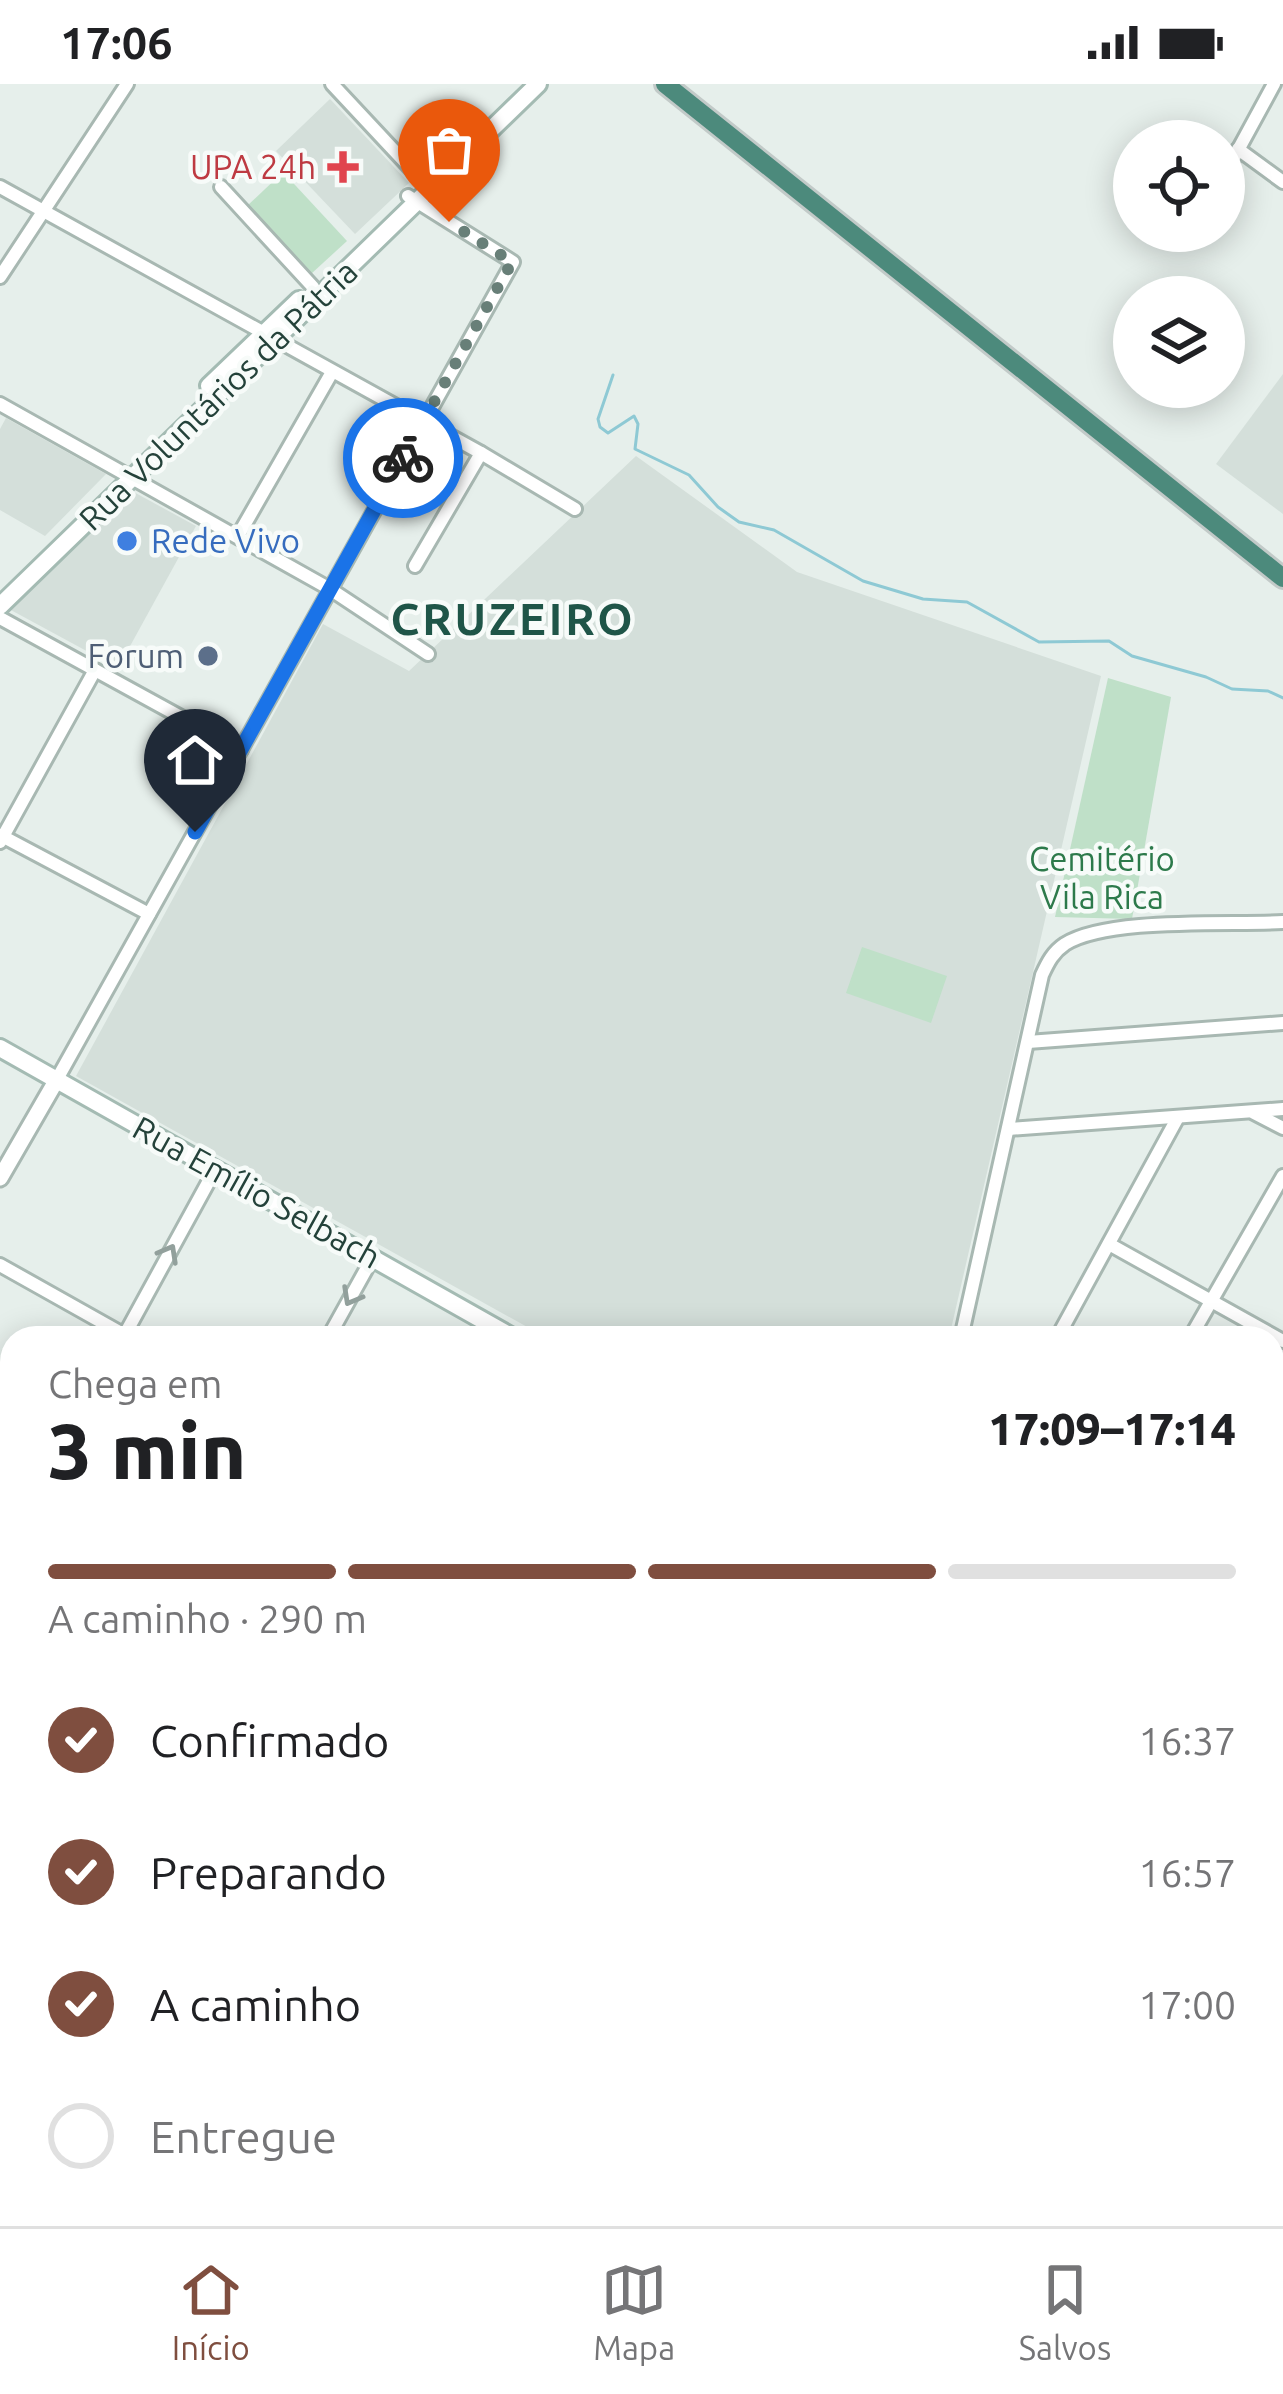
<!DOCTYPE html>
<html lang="pt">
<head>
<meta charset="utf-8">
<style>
  :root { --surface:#fff; --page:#f6f6f6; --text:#202124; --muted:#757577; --line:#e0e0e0; --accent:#7f4e3f }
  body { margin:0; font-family:Ubuntu,sans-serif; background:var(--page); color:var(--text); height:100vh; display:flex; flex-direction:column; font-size:45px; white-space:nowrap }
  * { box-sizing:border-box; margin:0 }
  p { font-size:39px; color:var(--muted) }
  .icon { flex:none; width:66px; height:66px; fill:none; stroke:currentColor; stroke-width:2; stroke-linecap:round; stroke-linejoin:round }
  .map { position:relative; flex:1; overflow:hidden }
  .side { position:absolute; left:0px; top:1242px; width:1284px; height:900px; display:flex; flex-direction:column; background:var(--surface); border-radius:36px 36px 0 0; box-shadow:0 6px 30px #0003 }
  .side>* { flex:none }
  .fabs { position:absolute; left:1113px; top:36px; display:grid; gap:24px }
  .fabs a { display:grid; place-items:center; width:132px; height:132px; border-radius:50%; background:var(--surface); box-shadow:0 6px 30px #0003; font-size:60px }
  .pin { position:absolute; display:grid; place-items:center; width:102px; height:102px; color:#fff; margin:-123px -51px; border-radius:50% 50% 50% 0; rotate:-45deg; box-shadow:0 0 12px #0007 }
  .pin .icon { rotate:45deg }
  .courier { position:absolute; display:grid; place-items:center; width:120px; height:120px; margin:-60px; border:9px solid #1a73e8; border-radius:50%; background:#fff; color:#222; box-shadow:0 3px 15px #0007 }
  .overview em { font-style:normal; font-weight:800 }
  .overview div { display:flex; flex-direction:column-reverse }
  .overview { display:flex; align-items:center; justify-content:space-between; height:204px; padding:0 48px }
  h1 { font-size:78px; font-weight:800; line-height:90px }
  .bar { display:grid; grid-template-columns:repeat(4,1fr); gap:18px 12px; align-content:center; height:144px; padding:0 48px }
  .bar i { height:15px; border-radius:9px; background:var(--line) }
  .bar .active { background:var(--accent) }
  .bar p { grid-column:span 4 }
  ol { padding:0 48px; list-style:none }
  li { display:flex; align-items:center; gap:36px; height:132px }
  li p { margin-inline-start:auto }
  li .icon { padding:12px; border-radius:50%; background:var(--accent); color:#fff; stroke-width:4 }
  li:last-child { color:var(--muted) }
  li i { width:66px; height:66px; border:6px solid var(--line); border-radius:50% }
  .status { display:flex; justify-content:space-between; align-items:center; height:84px; padding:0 60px; background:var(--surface); direction:ltr }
  .status svg { height:33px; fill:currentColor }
  .tab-bar { display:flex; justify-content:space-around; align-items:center; height:168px; border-top:3px solid var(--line); background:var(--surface); font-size:33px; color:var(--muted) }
  .tab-bar a { display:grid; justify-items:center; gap:6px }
  .tab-bar .active { color:var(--accent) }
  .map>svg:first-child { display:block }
</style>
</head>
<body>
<div class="status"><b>17:06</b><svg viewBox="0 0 49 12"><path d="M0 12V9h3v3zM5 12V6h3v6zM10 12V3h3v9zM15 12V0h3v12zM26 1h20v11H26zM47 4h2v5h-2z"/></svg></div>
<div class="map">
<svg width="1283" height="2142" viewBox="0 0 1283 2142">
  <rect width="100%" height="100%" fill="#e6efeb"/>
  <g fill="#d4dfda">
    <path d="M330,15L409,99L355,150L276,67Z"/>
    <path d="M1283,290V430L1216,380Z"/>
    <path d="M6,334L106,390L45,452L0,426V345Z"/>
    <path d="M636,372L797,488L1101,592L949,1254H547L76,992L323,540L409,587Z"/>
    <path d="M130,406L196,442L118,584L9,525Z"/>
    <path d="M0,1826L12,1832V1965L0,1958Z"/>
    <path d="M0,1981L12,1988V2130H243L236,2142H0Z"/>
    <path d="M260,2130H425L447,2142H253Z"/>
  </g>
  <g fill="#bfe0c8">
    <path d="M283,88L347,157L311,190L247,122Z"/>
    <path d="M1108,594L1171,613L1132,835L1055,833Z"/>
    <path d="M862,863L947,892L931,939L846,909Z"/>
  </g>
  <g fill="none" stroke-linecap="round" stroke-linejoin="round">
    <path stroke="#8ec9d4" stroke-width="3" d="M613,291L598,335L600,343L608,349L634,332L638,340L635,365L689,391L718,423L739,438L774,446L863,497L923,515L967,518L1039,558L1109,557L1132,572L1206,593L1232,605L1268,607L1283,614"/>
    <g stroke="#a8b8b2" stroke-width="18">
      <g id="minor">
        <path d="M332,0L430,105"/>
        <path d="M1238,65L1283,98"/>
        <path d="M1224,92L1274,0"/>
        <path d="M0,103L481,369L575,425"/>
        <path d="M221,103L313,203"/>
        <path d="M0,193L127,0"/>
        <path d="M0,320L330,505L428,570"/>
        <path d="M238,452L332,288"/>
        <path d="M415,482L481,369"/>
        <path d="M0,534L241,666"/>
        <path d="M0,751L149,830"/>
        <path d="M0,758L95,586"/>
        <path d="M1028,958L1283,939"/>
        <path d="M56,997L513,178L408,112"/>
        <path d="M1254,1029L1283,1044"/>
        <path d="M1008,1045L1283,1025"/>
        <path d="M1109,1160L1283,1257"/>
        <path d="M0,1181L130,1254"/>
        <path d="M123,1254L216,1084"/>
        <path d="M328,1254L373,1173"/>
        <path d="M961,1254L1042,891C1048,878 1053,868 1065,860C1108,833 1229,841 1283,838"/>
        <path d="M1057,1254L1178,1033"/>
        <path d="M1190,1254L1283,1092"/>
        <path d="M0,1396L12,1403"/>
        <path d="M0,1473L12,1452"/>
        <path d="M0,1604L12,1611"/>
        <path d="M0,1840L12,1819"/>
        <path d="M1272,2113L1283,2119"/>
        <path d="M561,2130L583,2142"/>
        <path d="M935,2130L957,2142"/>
        <path d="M455,2142L462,2130"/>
        <path d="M674,2142L680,2130"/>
        <path d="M891,2142L898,2130"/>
        <path d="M1103,2142L1110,2130"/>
      </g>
    </g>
    <g stroke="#a8b8b2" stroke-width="21">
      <g id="tertiary">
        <path d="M0,1094L56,997"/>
        <path d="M38,2142L45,2130"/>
        <path d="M246,2142L253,2130"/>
      </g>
    </g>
    <g stroke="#a4bbb3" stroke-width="22">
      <g id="secondary">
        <path d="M209,302L299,216"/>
        <path d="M0,522L538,0"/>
        <path d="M0,964L514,1254"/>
        <path d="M1272,1455L1283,1450"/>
        <path d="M0,1811L12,1818"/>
        <path d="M0,1968L12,1974"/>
        <path d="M282,2130L304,2142"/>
      </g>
    </g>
    <g stroke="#c2cac8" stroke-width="24">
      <path id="trunk" d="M665,0L1283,494"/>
    </g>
    <use href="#minor" stroke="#fff" stroke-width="12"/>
    <use href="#tertiary" stroke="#fff" stroke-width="15"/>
    <use href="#secondary" stroke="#fff" stroke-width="16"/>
    <use href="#trunk" stroke="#4c8a7c" stroke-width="18"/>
  </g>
  <defs><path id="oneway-chevron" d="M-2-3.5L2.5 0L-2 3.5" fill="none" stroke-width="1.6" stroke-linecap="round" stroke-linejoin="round" transform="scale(3)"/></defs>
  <g stroke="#92a09c">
    <use href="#oneway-chevron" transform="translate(169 1169) rotate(-61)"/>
    <use href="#oneway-chevron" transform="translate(351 1213) rotate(119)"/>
  </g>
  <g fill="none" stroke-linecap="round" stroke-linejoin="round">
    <path stroke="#687f78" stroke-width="12" stroke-dasharray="0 21.6" d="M403,374L512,178L449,138"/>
    <path stroke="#1a73e8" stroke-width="15" d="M195,748L403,374"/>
  </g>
  <path fill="#e0444e" stroke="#f7fbf9" stroke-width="4.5" d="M337 65h12v12h12v12h-12v12h-12v-12h-12v-12h12z"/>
  <circle fill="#3f7fe0" stroke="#f7fbf9" stroke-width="4.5" cx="127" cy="457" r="12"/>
  <circle fill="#5c6f8a" stroke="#f7fbf9" stroke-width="4.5" cx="208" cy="572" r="12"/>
  <g text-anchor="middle" stroke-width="9" stroke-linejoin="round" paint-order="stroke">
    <g font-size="33" fill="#be3a42" stroke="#f7fbf9" text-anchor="end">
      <text x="316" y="95">UPA 24h</text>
    </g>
    <g font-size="33" fill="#24423a" stroke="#f7fbf9">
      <text transform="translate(218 311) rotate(-44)" y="12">Rua Voluntários da Pátria</text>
      <text transform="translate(257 1108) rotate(29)" y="12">Rua Emílio Selbach</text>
    </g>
    <g font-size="33" fill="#366cbe" stroke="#f7fbf9" text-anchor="start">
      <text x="151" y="469">Rede Vivo</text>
    </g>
    <g font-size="33" fill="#4e5e75" stroke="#f7fbf9" text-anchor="end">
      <text x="184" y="584">Forum</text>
    </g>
    <g font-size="33" fill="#2d7a4b" stroke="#f7fbf9">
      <text x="1102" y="787">Cemitério<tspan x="1102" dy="38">Vila Rica</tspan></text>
    </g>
    <g font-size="45" font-weight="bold" letter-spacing="3" fill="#1f5548" stroke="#f7fbf9">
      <text x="513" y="551">CRUZEIRO</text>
    </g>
  </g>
</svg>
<div class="fabs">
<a><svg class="icon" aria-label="locate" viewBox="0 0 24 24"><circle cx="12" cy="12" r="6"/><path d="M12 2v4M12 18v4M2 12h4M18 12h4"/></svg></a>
<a><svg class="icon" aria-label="layers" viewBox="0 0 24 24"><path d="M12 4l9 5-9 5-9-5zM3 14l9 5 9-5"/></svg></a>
</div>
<div class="pin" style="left:449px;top:138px;background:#ea580c"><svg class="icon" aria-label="bag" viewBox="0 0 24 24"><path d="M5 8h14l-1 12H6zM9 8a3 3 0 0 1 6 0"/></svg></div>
<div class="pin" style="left:195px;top:748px;background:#1f2937"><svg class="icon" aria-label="home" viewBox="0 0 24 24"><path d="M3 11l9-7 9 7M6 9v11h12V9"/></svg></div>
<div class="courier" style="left:403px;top:374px"><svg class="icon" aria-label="bike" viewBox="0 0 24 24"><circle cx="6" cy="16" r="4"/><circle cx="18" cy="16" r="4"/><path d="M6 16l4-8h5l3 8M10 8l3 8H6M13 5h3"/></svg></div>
<section class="side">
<div class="overview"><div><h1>3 min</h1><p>Chega em</p></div><em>17:09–17:14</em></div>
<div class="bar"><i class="active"></i><i class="active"></i><i class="active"></i><i></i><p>A caminho · 290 m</p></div>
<ol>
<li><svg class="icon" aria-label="check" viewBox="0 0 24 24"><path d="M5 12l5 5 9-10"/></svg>Confirmado<p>16:37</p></li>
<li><svg class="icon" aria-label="check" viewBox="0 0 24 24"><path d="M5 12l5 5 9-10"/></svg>Preparando<p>16:57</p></li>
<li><svg class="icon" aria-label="check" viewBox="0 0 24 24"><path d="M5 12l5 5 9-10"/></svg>A caminho<p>17:00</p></li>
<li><i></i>Entregue</li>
</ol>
</section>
</div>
<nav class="tab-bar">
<a class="active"><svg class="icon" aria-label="home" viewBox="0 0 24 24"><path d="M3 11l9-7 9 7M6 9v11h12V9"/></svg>Início</a>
<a><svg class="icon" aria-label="map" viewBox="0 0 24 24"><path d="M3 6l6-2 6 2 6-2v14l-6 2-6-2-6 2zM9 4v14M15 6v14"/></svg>Mapa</a>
<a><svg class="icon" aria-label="saved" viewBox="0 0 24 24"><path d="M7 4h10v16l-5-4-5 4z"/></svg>Salvos</a>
</nav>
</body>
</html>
